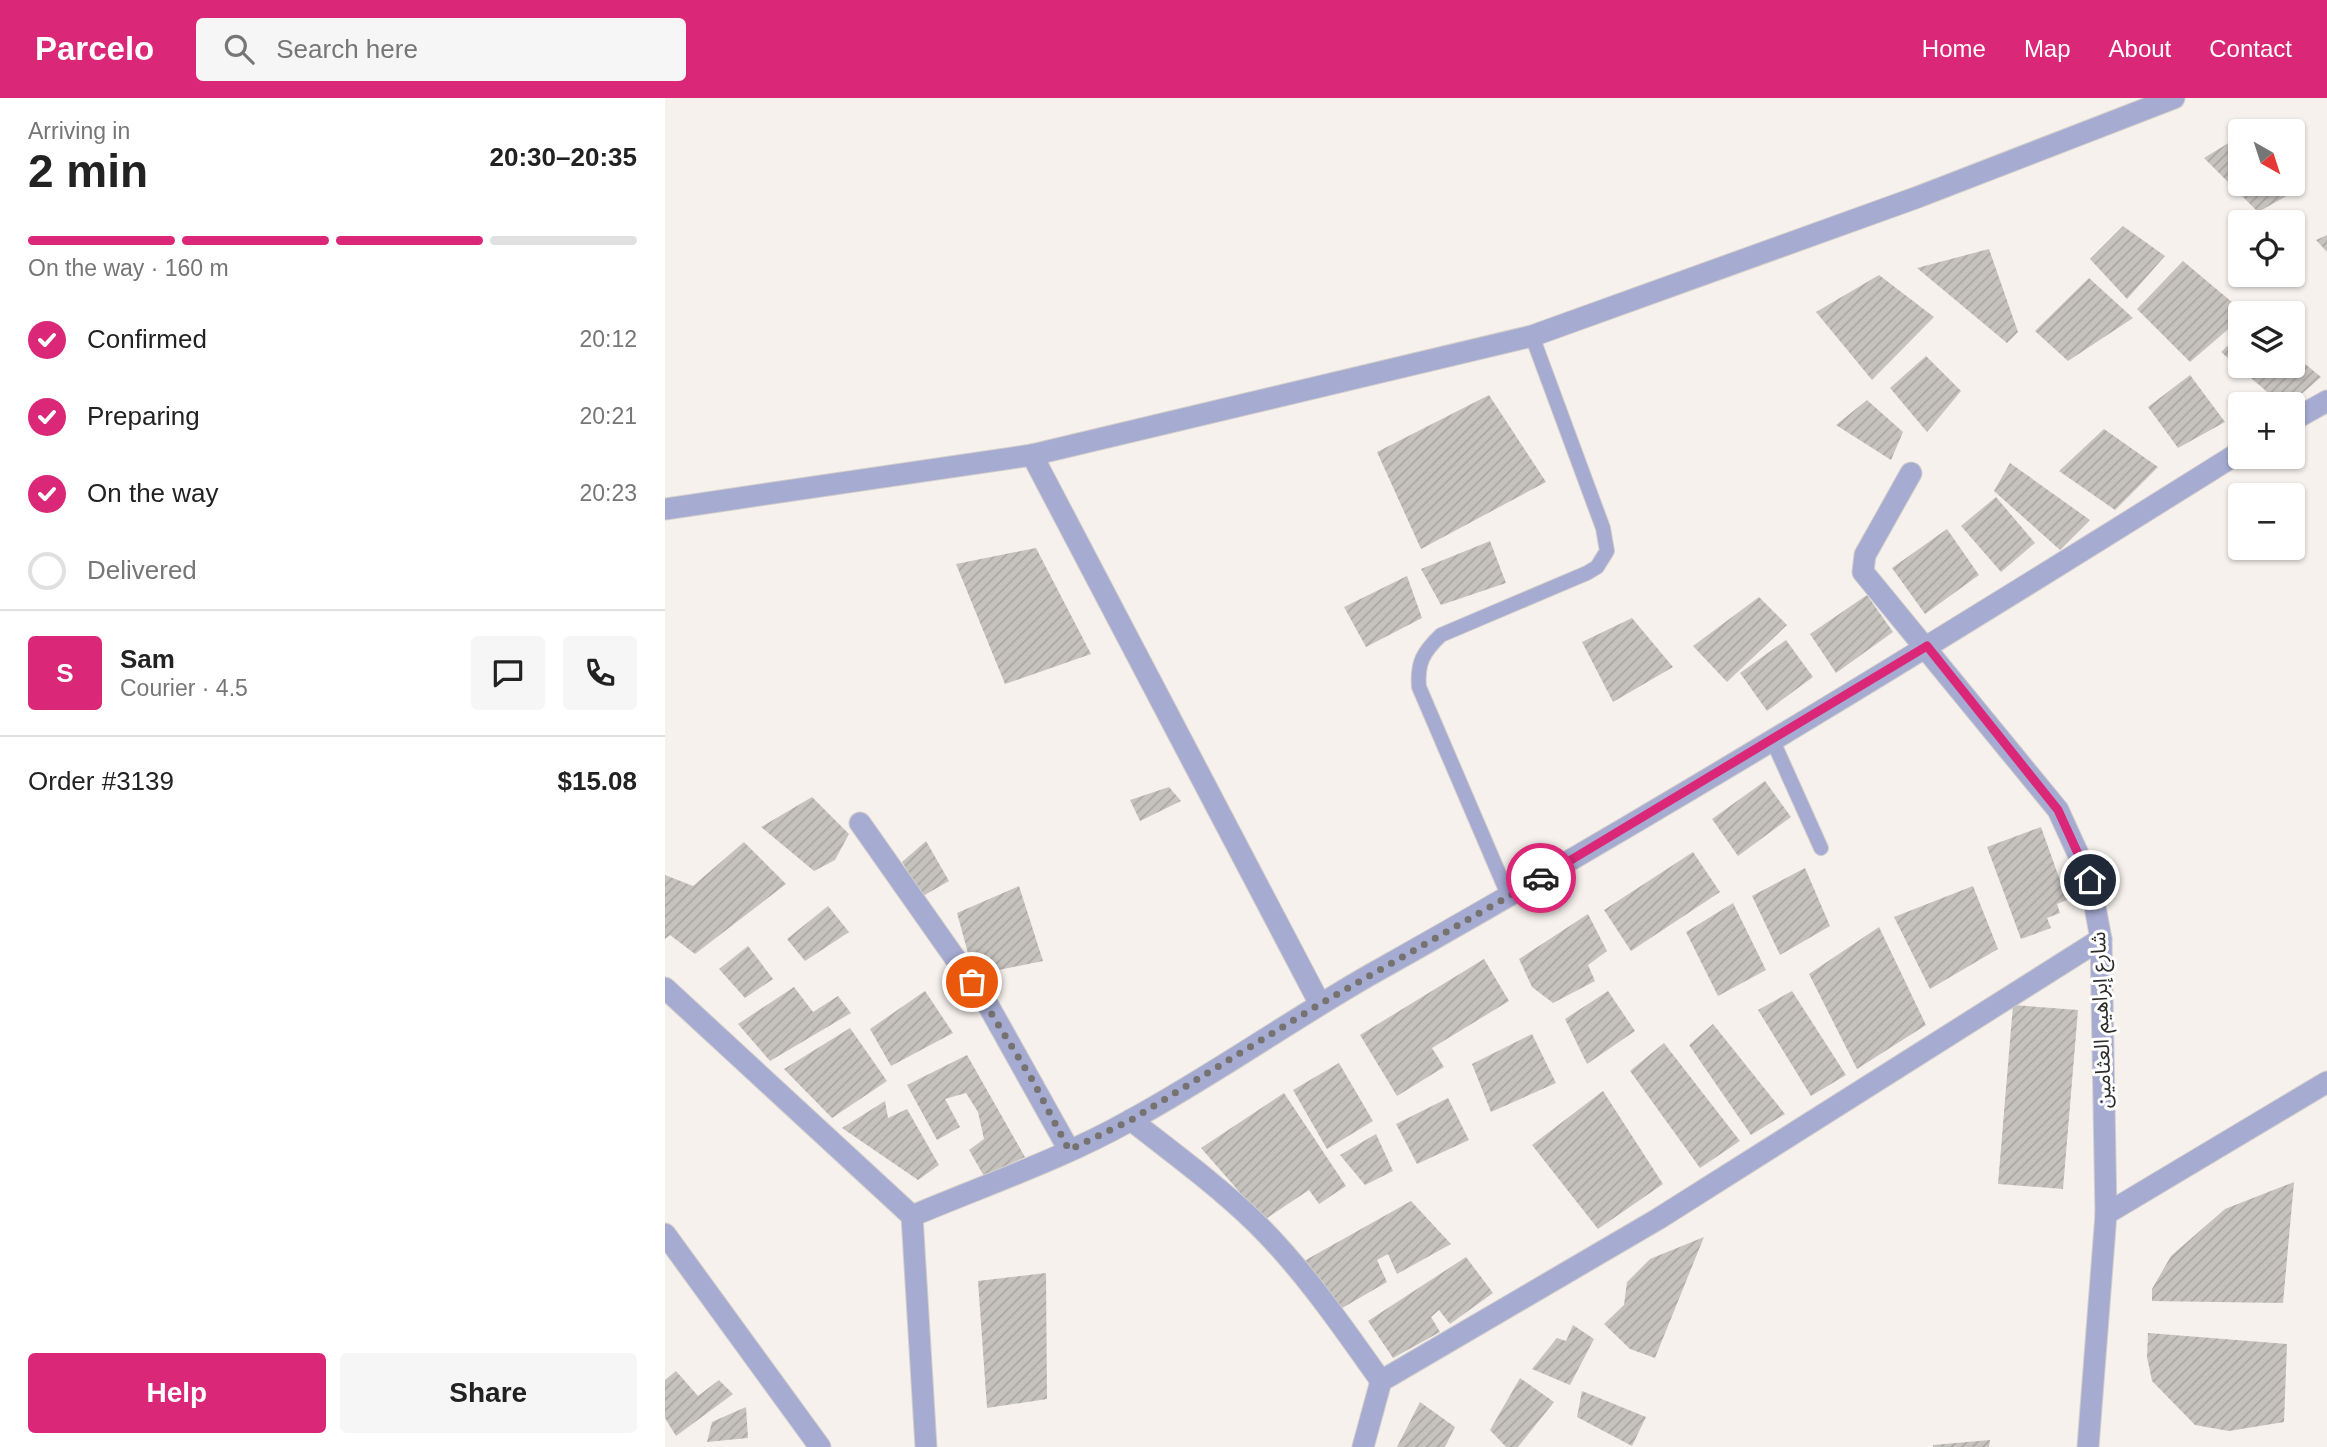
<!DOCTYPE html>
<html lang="en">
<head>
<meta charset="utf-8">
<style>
  :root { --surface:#fff; --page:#f6f6f6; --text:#222; --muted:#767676; --line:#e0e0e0; --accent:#db2777 }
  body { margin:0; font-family:Arial,"Noto Sans Arabic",sans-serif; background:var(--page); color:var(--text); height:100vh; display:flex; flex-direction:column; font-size:26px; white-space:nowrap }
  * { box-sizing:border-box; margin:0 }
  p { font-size:23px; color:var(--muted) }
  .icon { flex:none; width:38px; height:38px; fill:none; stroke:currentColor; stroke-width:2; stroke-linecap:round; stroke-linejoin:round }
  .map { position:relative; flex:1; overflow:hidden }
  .side { display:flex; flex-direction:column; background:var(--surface); width:665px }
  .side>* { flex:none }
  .needle { width:46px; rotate:141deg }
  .buttons { position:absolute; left:1563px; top:21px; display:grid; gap:14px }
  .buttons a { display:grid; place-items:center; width:77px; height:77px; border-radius:7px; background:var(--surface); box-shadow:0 2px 5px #0004; font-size:35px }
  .pin { position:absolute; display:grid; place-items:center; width:60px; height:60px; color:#fff; margin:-30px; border:4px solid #fff; border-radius:50%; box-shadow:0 2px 7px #0007 }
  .courier { position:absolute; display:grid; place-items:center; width:70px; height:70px; margin:-35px; border:5px solid #db2777; border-radius:50%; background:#fff; color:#222; box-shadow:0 2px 9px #0007 }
  .overview em { font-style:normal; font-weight:800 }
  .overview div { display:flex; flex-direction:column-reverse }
  .overview { display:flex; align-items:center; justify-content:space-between; height:119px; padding:0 28px }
  h1 { font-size:46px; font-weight:800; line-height:52px }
  .bar { display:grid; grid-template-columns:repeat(4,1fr); gap:10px 7px; align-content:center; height:84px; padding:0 28px }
  .bar i { height:9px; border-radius:5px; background:var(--line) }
  .bar .selected { background:var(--accent) }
  .bar p { grid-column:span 4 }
  .line { display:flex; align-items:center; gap:18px; padding:0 28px; border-top:2px solid var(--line) }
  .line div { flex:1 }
  .round { display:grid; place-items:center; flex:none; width:74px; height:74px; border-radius:7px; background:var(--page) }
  ol { padding:0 28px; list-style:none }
  li { display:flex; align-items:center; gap:21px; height:77px }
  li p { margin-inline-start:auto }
  li .icon { padding:7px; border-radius:50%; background:var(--accent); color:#fff; stroke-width:4 }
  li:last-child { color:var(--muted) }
  li i { width:38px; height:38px; border:4px solid var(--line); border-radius:50% }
  .primary-button { display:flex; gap:14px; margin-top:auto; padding:14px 28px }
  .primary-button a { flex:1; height:80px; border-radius:7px; background:var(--accent); color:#fff; font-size:28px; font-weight:800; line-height:80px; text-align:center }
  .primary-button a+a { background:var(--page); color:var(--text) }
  header { display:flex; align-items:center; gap:42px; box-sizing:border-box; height:98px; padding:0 35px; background:var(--accent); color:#fff }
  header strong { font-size:33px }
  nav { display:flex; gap:38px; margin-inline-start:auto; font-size:24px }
  .search { width:490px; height:63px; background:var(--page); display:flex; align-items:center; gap:18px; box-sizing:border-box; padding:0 24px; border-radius:7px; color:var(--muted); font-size:26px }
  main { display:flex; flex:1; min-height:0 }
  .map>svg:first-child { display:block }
</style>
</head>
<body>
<header>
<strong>Parcelo</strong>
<div class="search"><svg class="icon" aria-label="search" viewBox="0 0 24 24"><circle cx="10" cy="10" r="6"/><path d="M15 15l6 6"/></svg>Search here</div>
<nav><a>Home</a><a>Map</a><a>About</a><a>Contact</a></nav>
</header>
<main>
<section class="side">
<div class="overview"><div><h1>2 min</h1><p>Arriving in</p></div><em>20:30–20:35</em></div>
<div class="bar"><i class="selected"></i><i class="selected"></i><i class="selected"></i><i></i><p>On the way · 160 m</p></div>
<ol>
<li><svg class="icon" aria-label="check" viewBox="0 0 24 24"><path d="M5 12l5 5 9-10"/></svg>Confirmed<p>20:12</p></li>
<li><svg class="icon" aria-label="check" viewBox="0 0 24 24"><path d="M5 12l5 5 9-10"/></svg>Preparing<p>20:21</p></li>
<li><svg class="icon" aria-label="check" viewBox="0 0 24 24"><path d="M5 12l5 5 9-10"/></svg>On the way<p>20:23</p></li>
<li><i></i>Delivered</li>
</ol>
<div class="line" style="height:126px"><b class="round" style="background:var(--accent);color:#fff">S</b><div><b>Sam</b><p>Courier · 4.5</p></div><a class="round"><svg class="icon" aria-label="chat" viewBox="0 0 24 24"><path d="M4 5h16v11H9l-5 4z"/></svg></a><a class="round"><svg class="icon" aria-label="phone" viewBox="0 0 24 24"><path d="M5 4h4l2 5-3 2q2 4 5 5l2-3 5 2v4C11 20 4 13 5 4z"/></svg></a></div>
<div class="line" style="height:91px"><div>Order #3139</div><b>$15.08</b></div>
<div class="primary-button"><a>Help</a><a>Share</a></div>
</section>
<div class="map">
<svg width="1662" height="1349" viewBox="0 0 1662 1349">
  <defs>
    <pattern id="building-hatch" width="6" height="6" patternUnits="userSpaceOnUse" patternTransform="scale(1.75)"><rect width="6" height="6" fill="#c6c2be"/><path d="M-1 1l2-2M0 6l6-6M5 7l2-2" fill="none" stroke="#aaa7a3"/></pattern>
  </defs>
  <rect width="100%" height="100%" fill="#f6f1ed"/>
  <g fill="url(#building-hatch)">
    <path d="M1575,38V86H1624L1629,94L1593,114L1539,60Z"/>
    <path d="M1458,128L1500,158L1462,201L1425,161Z"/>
    <path d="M1662,137V154L1651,142Z"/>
    <path d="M1324,151L1353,234L1342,245L1252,170Z"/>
    <path d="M1518,163L1580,215H1575V221L1525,264L1472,211Z"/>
    <path d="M1214,177L1269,219L1207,282L1151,214Z"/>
    <path d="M1424,180L1468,220L1403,263L1370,233Z"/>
    <path d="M1575,236V268H1628V256L1656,279L1625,306H1616L1556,254Z"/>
    <path d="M1261,258L1296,293L1262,334L1225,290Z"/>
    <path d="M1525,277L1560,324L1513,350L1483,309Z"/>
    <path d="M824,297L881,384L756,451L712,354Z"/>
    <path d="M1202,302L1238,334L1226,362L1171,327Z"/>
    <path d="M1439,331L1493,369L1450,412L1394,373Z"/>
    <path d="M1345,365L1425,422L1395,452L1329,393Z"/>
    <path d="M1331,399L1370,445L1336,474L1296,428Z"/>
    <path d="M1282,431L1314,477L1260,516L1227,470Z"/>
    <path d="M825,443L841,485L776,507L756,471Z"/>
    <path d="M371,450L426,556L340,586L291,466Z"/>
    <path d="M742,478L757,520L701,549L679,509Z"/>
    <path d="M1202,497L1228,534L1171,575L1145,536Z"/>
    <path d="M1094,499L1122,527L1062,584L1028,548Z"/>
    <path d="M967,520L1008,569L948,604L917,544Z"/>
    <path d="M1121,542L1148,579L1102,613L1075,575Z"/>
    <path d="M1100,683L1126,719L1073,758L1047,721Z"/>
    <path d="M504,689L516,703L475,723L465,702Z"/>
    <path d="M147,699L184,736L170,762L149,773L96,729Z"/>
    <path d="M1376,729L1402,802L1392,806L1395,815L1382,820L1386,830L1356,841L1322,749Z"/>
    <path d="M261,743L284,783L258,798L237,764Z"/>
    <path d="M79,744L121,786L30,856L5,837L0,841V777L28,788Z"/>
    <path d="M1028,754L1055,794L966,853L939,812Z"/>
    <path d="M1140,770L1165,828L1115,857L1087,798Z"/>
    <path d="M354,788L378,863L309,877L292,815Z"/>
    <path d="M1308,788L1333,851L1265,891L1229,819Z"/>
    <path d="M1068,805L1101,872L1053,898L1021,834Z"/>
    <path d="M163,808L184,834L140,863L122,841Z"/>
    <path d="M923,816L942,853L923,867L930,883L888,905L867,889L854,861Z"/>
    <path d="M1214,829L1261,927L1192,971L1144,876Z"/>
    <path d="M83,848L108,881L80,900L54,871Z"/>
    <path d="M819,861L844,903L767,950L779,969L732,998L695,937Z"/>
    <path d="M129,889L148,914L173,898L186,915L105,963L73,926Z"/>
    <path d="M260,893L288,935L226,968L205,931Z"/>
    <path d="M943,893L970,933L922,966L900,921Z"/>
    <path d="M1127,893L1181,977L1146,998L1093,912Z"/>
    <path d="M1348,907L1413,912L1398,1091L1333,1086Z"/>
    <path d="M1048,926L1120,1016L1086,1037L1024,947Z"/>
    <path d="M185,930L222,983L167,1020L119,971Z"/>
    <path d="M867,936L891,985L826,1014L807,966Z"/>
    <path d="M999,945L1075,1043L1035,1070L965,973Z"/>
    <path d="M302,957L360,1059L319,1078L304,1052L319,1041L313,1014L301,995L280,1001L295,1029L272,1042L242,987Z"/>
    <path d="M674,965L708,1023L662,1051L628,992Z"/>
    <path d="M938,993L998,1086L933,1131L867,1047Z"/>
    <path d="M619,995L681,1088L654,1106L644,1092L599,1122L536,1050Z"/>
    <path d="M783,1000L804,1042L752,1066L731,1026Z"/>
    <path d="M220,1003L223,1020L242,1011L274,1067L253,1082L177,1030Z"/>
    <path d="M711,1036L728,1073L700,1087L675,1057Z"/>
    <path d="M1629,1084L1618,1205L1487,1203V1191L1506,1158L1560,1111Z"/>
    <path d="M746,1103L786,1146L732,1176L723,1156L712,1162L722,1184L672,1213L639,1163Z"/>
    <path d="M1039,1139L990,1260L965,1251L939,1226L959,1207L962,1184L985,1161Z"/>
    <path d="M801,1159L828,1195L785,1226L774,1212L766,1219L775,1234L728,1260L703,1223Z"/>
    <path d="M381,1175L382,1301L322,1310L313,1183Z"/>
    <path d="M908,1227L929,1241L905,1287L867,1271L892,1240L901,1243Z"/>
    <path d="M1483,1235L1622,1246L1619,1324L1564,1333L1530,1327L1487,1283L1482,1259Z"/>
    <path d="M11,1273L33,1298L54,1282L68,1296L11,1338L0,1320V1282Z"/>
    <path d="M855,1280L889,1304L853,1349H841L825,1332Z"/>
    <path d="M917,1293L981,1319L967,1348L912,1319Z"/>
    <path d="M755,1304L790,1329L780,1349H732Z"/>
    <path d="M81,1309L83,1340L42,1344L47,1324Z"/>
    <path d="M1325,1342L1324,1349H1268V1347Z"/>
  </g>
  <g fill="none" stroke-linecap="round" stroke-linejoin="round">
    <g stroke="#d2ceca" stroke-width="16">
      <g id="lane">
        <path d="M1107,641L1156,750"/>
        <path d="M844,799L754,589C752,565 758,554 776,537L922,475L932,469L942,453L938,430L867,238"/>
      </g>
    </g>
    <g stroke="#d2ceca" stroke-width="23">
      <g id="street">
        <path d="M1628,322L1662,303"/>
        <path d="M367,357L655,906"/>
        <path d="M1246,375L1200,457L1198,474L1393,712L1425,782L1436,841L1441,1116L1423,1349"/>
        <path d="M0,411L367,357L867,238L1253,99L1509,0"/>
        <path d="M195,725L323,907L404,1052"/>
        <path d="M0,890L247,1118L261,1349"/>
        <path d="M466,1022C508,1055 552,1087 590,1124C638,1171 677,1228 716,1283"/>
        <path d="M1441,1116L1662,984"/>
        <path d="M247,1118C320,1087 397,1061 466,1022C547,978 623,924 703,878C999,712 1288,534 1575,354"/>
        <path d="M0,1136L155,1349"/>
        <path d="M698,1349L716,1283L993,1121L1436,841"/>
      </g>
    </g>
    <use href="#lane" stroke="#a6abd2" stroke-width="14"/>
    <use href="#street" stroke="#a6abd2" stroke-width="21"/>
  </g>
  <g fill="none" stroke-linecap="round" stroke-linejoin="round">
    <path stroke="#757270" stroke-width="7" stroke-dasharray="0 12.6" d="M307,884L368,983L404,1052L466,1022L655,906L876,780"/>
    <path stroke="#db2777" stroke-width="9" d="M876,780L1262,548L1393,712L1425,782"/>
  </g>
  <g text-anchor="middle" stroke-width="6" stroke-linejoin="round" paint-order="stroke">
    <g font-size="21" fill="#2f2d2c" stroke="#fff">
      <text transform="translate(1436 922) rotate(-92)" y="7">شارع إبراهيم العثامين</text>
    </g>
  </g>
</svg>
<div class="buttons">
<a><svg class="needle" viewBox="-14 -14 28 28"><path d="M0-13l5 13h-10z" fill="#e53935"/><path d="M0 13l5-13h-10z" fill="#767676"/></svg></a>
<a><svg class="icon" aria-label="locate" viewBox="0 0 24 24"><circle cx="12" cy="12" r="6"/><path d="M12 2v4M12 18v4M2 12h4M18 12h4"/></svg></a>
<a><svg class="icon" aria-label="layers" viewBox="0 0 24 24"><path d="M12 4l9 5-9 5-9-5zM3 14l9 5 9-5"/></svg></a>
<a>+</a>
<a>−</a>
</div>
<div class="pin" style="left:307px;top:884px;background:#ea580c"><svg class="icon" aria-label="bag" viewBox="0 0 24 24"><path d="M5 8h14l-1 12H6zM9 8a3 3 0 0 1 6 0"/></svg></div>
<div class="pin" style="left:1425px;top:782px;background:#1f2937"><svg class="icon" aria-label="home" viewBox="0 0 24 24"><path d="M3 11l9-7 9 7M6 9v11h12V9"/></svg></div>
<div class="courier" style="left:876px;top:780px"><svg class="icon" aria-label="car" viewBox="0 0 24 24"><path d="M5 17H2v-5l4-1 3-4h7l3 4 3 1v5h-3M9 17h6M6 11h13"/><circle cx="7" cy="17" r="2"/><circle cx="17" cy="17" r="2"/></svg></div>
</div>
</main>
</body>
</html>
